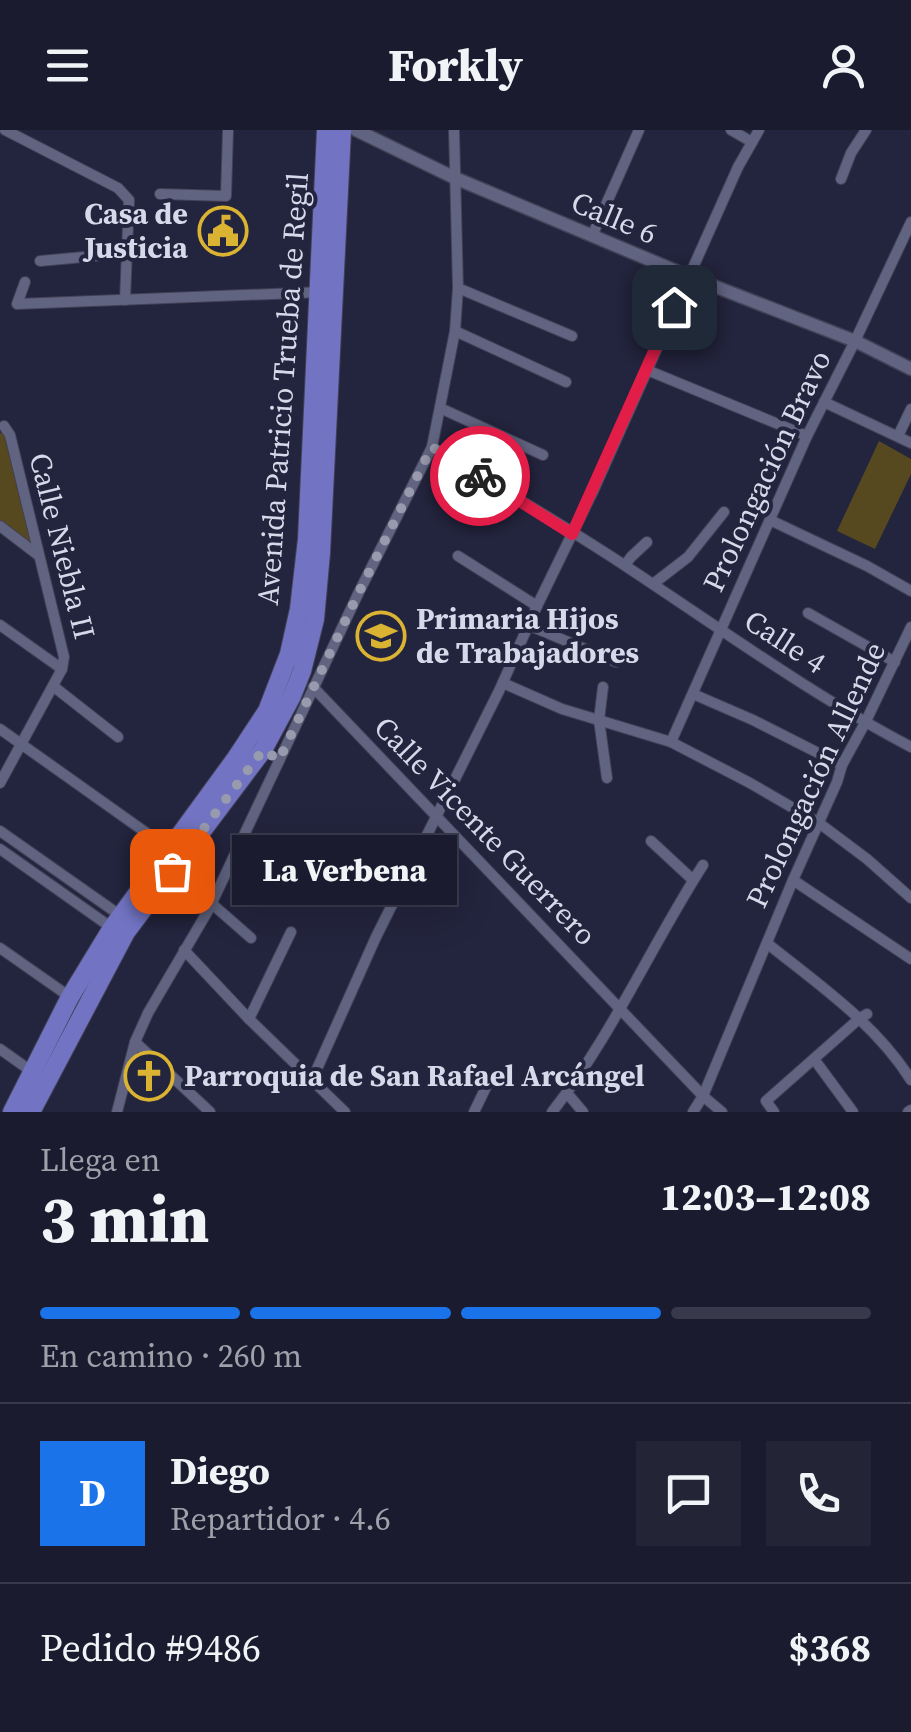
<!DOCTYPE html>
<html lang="es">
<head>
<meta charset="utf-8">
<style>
  :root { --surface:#1a1b2e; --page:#232436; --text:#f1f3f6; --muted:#9fa1aa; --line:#38394a; --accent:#1a73e8 }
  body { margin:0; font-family:"Source Serif 4",serif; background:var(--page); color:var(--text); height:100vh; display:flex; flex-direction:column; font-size:38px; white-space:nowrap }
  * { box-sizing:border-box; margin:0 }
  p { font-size:32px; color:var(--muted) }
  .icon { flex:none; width:55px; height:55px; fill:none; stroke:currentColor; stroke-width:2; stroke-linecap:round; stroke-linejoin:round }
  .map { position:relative; height:982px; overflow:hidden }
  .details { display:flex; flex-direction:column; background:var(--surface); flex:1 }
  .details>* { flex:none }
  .pin { position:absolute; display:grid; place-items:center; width:85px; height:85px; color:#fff; margin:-42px; border-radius:20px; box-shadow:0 5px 15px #0006 }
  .courier { position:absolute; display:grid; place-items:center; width:100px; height:100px; margin:-50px; border:8px solid #e11d48; border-radius:50%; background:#fff; color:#222; box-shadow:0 2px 12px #0007 }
  .bubble { position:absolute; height:70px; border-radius:0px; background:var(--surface); box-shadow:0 10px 40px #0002,0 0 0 2px var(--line); font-size:32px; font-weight:800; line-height:70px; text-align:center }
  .headline em { font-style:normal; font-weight:800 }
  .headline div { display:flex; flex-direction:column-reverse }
  .headline { display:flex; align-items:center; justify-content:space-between; height:170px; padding:0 40px }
  h1 { font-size:65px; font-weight:800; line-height:75px }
  .bar { display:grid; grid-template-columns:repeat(4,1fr); gap:15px 10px; align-content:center; height:120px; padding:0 40px }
  .bar i { height:12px; border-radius:8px; background:var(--line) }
  .bar .selected { background:var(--accent) }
  .bar p { grid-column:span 4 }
  .line { display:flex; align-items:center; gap:25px; padding:0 40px; border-top:2px solid var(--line) }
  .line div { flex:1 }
  .round { display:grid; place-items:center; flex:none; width:105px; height:105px; border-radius:0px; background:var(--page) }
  header { display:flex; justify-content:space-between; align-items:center; height:130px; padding:0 40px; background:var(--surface); font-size:45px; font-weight:800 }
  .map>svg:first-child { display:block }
</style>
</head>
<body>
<header><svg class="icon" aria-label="menu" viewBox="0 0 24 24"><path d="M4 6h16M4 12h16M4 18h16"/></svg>Forkly<svg class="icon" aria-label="person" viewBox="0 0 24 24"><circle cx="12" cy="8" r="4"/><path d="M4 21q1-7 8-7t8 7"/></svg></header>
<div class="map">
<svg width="911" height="982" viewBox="0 0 911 982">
  <rect width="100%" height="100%" fill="#23243d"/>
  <g fill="#56481f">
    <path d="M4,296L38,422L0,395V304Z"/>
    <path d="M879,311L911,329V344L875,419L837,401Z"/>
  </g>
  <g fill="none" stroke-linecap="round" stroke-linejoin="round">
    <g stroke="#414157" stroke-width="12">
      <g id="minor">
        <path d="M5,0L118,58L129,70L125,170"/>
        <path d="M731,0L752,12"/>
        <path d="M841,49L851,23L866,0"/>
        <path d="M160,64L226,66L228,0"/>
        <path d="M592,106L639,0"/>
        <path d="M40,131L127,123"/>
        <path d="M25,152L17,174L322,162"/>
        <path d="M458,158L572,206"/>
        <path d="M455,201L566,252"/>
        <path d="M647,240L807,306"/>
        <path d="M824,272L911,313"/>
        <path d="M440,278L543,325"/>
        <path d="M898,306L911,279"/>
        <path d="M432,317C497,357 564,395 627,437C721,499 812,565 911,617"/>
        <path d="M770,390L867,436L911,461"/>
        <path d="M0,396L38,425"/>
        <path d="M458,426L537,476"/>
        <path d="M625,435L631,427L647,412"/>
        <path d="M653,454L688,427L724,382"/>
        <path d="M808,483L895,532"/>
        <path d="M0,495L62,539"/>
        <path d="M528,495L616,532"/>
        <path d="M503,553L562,579L671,612L750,653L819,693L867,729L911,768"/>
        <path d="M53,556L118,607"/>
        <path d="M313,557L703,966L722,982"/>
        <path d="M603,557L599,590L607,648"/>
        <path d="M693,564L753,590L842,635"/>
        <path d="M0,599L169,719"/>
        <path d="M671,612L807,306L855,211L911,92"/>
        <path d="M0,653L62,539L64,527L10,305L4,296"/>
        <path d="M0,701L121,786"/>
        <path d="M651,711L693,750"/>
        <path d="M0,719L112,798"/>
        <path d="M793,750L911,829"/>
        <path d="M211,773L251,808"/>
        <path d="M768,814C819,855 875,893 911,950"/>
        <path d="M0,818L70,867"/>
        <path d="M184,820L249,889L345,982"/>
        <path d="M249,889L291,802"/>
        <path d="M135,912L210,982"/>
        <path d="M0,919L31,941"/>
        <path d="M814,929L853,982"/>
        <path d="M312,950L376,807L499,561L537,476L594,359L738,37L759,0"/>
        <path d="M567,963L583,982"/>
        <path d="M117,982L135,912L148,883L209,779L358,464L432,317L455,201L458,158L454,0"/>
        <path d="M474,982L490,949"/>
        <path d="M552,982C612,906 651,816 703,735"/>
        <path d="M693,982L703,966L793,750L837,652L842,635L865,593L911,497"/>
        <path d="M774,982L766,971L860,888L867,884"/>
        <path d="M908,982L911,980"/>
      </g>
    </g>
    <g stroke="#414157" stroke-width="15">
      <path id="tertiary" d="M356,0L455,48L688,146L855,211L911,239"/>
    </g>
    <g stroke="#414157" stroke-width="20">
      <g id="primary">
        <path d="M12,982L70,867L112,798L236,628L267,581L289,524L299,479L307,409L326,0"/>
        <path d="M31,982L126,802L263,620L292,566L302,541L315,489L321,423L342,0"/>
      </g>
    </g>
    <use href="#minor" stroke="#616481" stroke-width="10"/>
    <use href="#tertiary" stroke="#616481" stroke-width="12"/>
    <use href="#primary" stroke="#7274c3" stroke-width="18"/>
  </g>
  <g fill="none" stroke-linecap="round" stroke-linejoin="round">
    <path stroke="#989aad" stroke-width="10" stroke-dasharray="0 18" d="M172,741L263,620L279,630L358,464L432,317L480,346"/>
    <path stroke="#e11d48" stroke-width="12" d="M480,346L572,404L674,177"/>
  </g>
  <defs>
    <g id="civic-ring" transform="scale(2.5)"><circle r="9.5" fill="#23243d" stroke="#dbb333" stroke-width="1.5"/><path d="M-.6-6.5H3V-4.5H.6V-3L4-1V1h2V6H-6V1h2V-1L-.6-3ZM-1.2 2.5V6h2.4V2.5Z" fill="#dbb333"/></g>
    <g id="school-ring" transform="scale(2.5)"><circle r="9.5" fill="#23243d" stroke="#dbb333" stroke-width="1.5"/><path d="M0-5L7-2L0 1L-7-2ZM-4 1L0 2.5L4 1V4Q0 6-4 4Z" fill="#dbb333"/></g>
    <g id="church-ring" transform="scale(2.5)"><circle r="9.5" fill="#23243d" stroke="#dbb333" stroke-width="1.5"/><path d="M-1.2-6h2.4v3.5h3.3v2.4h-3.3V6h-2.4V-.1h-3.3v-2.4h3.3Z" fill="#dbb333"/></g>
  </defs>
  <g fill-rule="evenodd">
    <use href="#civic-ring" x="223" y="101"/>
    <use href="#school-ring" x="381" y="506"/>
    <use href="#church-ring" x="149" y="946"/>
  </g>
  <g text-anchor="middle" stroke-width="8" stroke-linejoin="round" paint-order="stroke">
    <g font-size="30" font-weight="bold" fill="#d7d9ea" stroke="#23243d" text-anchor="start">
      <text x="188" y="94" text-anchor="end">Casa de<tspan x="188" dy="34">Justicia</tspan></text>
      <text x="416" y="499">Primaria Hijos<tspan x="416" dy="34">de Trabajadores</tspan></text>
      <text x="184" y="956">Parroquia de San Rafael Arcángel</text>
    </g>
    <g font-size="30" fill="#d7d9ea" stroke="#23243d">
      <text transform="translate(614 88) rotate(23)" y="10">Calle 6</text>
      <text transform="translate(283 259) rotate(-86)" y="10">Avenida Patricio Trueba de Regil</text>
      <text transform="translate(767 341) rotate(-65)" y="10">Prolongación Bravo</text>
      <text transform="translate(62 416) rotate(76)" y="10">Calle Niebla II</text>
      <text transform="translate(785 512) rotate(33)" y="10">Calle 4</text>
      <text transform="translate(816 645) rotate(-65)" y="10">Prolongación Allende</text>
      <text transform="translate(485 701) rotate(46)" y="10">Calle Vicente Guerrero</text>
    </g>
  </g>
</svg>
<div class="pin" style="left:172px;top:741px;background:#ea580c"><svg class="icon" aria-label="bag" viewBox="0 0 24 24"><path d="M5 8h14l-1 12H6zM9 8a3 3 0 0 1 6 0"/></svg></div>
<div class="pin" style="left:674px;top:177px;background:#1f2937"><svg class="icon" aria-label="home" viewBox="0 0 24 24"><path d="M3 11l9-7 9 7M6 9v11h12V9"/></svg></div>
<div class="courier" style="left:480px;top:346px"><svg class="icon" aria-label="bike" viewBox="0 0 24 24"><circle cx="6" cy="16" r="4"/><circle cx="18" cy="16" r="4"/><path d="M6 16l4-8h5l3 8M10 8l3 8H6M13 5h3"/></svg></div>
<div class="bubble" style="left:232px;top:705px;width:225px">La Verbena</div>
</div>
<section class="details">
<div class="headline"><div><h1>3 min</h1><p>Llega en</p></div><em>12:03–12:08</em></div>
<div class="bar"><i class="selected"></i><i class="selected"></i><i class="selected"></i><i></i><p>En camino · 260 m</p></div>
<div class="line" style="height:180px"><b class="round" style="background:var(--accent);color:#fff">D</b><div><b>Diego</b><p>Repartidor · 4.6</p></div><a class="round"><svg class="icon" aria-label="chat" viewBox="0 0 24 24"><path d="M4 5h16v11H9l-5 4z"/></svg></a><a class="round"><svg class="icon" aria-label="phone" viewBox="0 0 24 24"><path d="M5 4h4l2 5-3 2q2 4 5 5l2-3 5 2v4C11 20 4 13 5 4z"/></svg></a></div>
<div class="line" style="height:130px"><div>Pedido #9486</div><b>$368</b></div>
</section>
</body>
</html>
